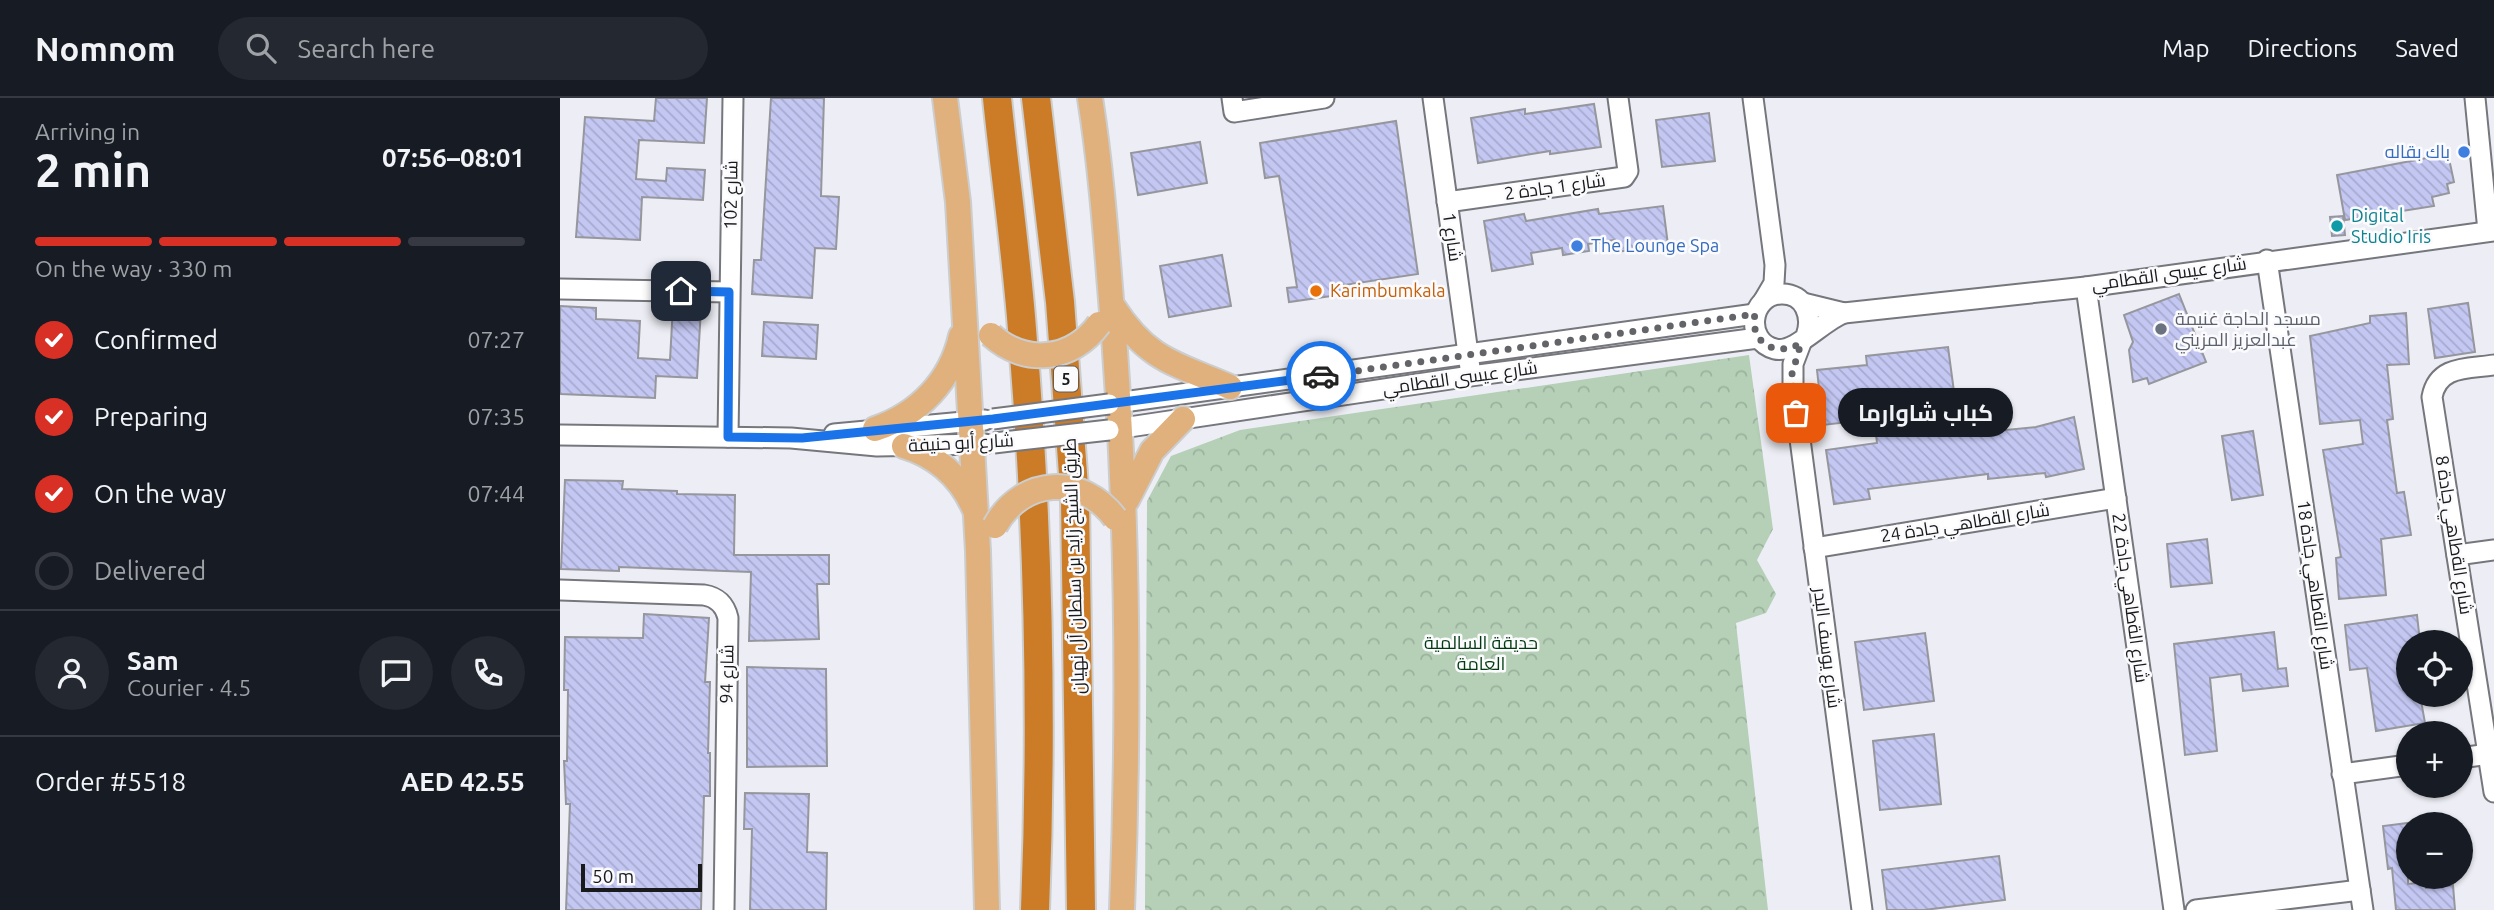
<!DOCTYPE html>
<html lang="en">
<head>
<meta charset="utf-8">
<style>
  :root { --surface:#171b24; --page:#242831; --text:#f1f3f6; --muted:#9ea1a6; --line:#363941; --accent:#d93025 }
  body { margin:0; font-family:Ubuntu,Cairo,sans-serif; background:var(--page); color:var(--text); height:100vh; display:flex; flex-direction:column; font-size:26px; white-space:nowrap }
  * { box-sizing:border-box; margin:0 }
  p { font-size:23px; color:var(--muted) }
  .icon { flex:none; width:38px; height:38px; fill:none; stroke:currentColor; stroke-width:2; stroke-linecap:round; stroke-linejoin:round }
  .map { position:relative; flex:1; overflow:hidden }
  .panel { display:flex; flex-direction:column; background:var(--surface); width:560px }
  .panel>* { flex:none }
  .controls { position:absolute; left:1836px; top:532px; display:grid; gap:14px }
  .controls a { display:grid; place-items:center; width:77px; height:77px; border-radius:50%; background:var(--surface); box-shadow:0 2px 5px #0004; font-size:35px }
  .scale { position:absolute; left:21px; bottom:18px; width:121px; box-sizing:border-box; padding-left:7px; border:4px solid #191a1c; border-top:0; font-size:19px; line-height:24px; white-space:nowrap; color:#191a1c; -webkit-text-stroke:5px #fbfbfe; paint-order:stroke }
  .pin { position:absolute; display:grid; place-items:center; width:60px; height:60px; color:#fff; margin:-30px; border-radius:14px; box-shadow:0 4px 10px #0006 }
  .courier { position:absolute; display:grid; place-items:center; width:70px; height:70px; margin:-35px; border:5px solid #1a73e8; border-radius:50%; background:#fff; color:#222; box-shadow:0 2px 9px #0007 }
  .bubble { position:absolute; height:49px; border-radius:24px; background:var(--surface); box-shadow:0 2px 5px #0004; font-size:23px; font-weight:700; line-height:49px; text-align:center }
  .headline em { font-style:normal; font-weight:700 }
  .headline div { display:flex; flex-direction:column-reverse }
  .headline { display:flex; align-items:center; justify-content:space-between; height:119px; padding:0 35px }
  h1 { font-size:46px; font-weight:700; line-height:52px }
  .bar { display:grid; grid-template-columns:repeat(4,1fr); gap:10px 7px; align-content:center; height:84px; padding:0 35px }
  .bar i { height:9px; border-radius:5px; background:var(--line) }
  .bar .current { background:var(--accent) }
  .bar p { grid-column:span 4 }
  .line { display:flex; align-items:center; gap:18px; padding:0 35px; border-top:2px solid var(--line) }
  .line div { flex:1 }
  .round { display:grid; place-items:center; flex:none; width:74px; height:74px; border-radius:37px; background:var(--page) }
  ol { padding:0 35px; list-style:none }
  li { display:flex; align-items:center; gap:21px; height:77px }
  li p { margin-inline-start:auto }
  li .icon { padding:7px; border-radius:50%; background:var(--accent); color:#fff; stroke-width:4 }
  li:last-child { color:var(--muted) }
  li i { width:38px; height:38px; border:4px solid var(--line); border-radius:50% }
  header { display:flex; align-items:center; gap:42px; box-sizing:border-box; height:98px; padding:0 35px; background:var(--surface); border-bottom:2px solid var(--line) }
  header strong { font-size:33px }
  nav { display:flex; gap:38px; margin-inline-start:auto; font-size:24px }
  .search { width:490px; height:63px; background:var(--page); display:flex; align-items:center; gap:18px; box-sizing:border-box; padding:0 24px; border-radius:38px; color:var(--muted); font-size:26px }
  main { display:flex; flex:1; min-height:0 }
  .map>svg:first-child { display:block }
</style>
</head>
<body>
<header>
<strong>Nomnom</strong>
<div class="search"><svg class="icon" aria-label="search" viewBox="0 0 24 24"><circle cx="10" cy="10" r="6"/><path d="M15 15l6 6"/></svg>Search here</div>
<nav><a>Map</a><a>Directions</a><a>Saved</a></nav>
</header>
<main>
<section class="panel">
<div class="headline"><div><h1>2 min</h1><p>Arriving in</p></div><em>07:56–08:01</em></div>
<div class="bar"><i class="current"></i><i class="current"></i><i class="current"></i><i></i><p>On the way · 330 m</p></div>
<ol>
<li><svg class="icon" aria-label="check" viewBox="0 0 24 24"><path d="M5 12l5 5 9-10"/></svg>Confirmed<p>07:27</p></li>
<li><svg class="icon" aria-label="check" viewBox="0 0 24 24"><path d="M5 12l5 5 9-10"/></svg>Preparing<p>07:35</p></li>
<li><svg class="icon" aria-label="check" viewBox="0 0 24 24"><path d="M5 12l5 5 9-10"/></svg>On the way<p>07:44</p></li>
<li><i></i>Delivered</li>
</ol>
<div class="line" style="height:126px"><a class="round"><svg class="icon" aria-label="person" viewBox="0 0 24 24"><circle cx="12" cy="8" r="4"/><path d="M4 21q1-7 8-7t8 7"/></svg></a><div><b>Sam</b><p>Courier · 4.5</p></div><a class="round"><svg class="icon" aria-label="chat" viewBox="0 0 24 24"><path d="M4 5h16v11H9l-5 4z"/></svg></a><a class="round"><svg class="icon" aria-label="phone" viewBox="0 0 24 24"><path d="M5 4h4l2 5-3 2q2 4 5 5l2-3 5 2v4C11 20 4 13 5 4z"/></svg></a></div>
<div class="line" style="height:91px"><div>Order #5518</div><b>AED 42.55</b></div>
</section>
<div class="map">
<svg width="1934" height="812" viewBox="0 0 1934 812">
  <defs>
    <pattern id="park-crowns" width="20" height="18" patternUnits="userSpaceOnUse" patternTransform="scale(1.75)"><rect width="20" height="18" fill="#b5d0b7"/><path d="M2 6a3 3 0 1 1 6 0M12 15a3 3 0 1 1 6 0" fill="none" stroke="#9bb29d"/></pattern>
    <pattern id="building-back-hatch" width="6" height="6" patternUnits="userSpaceOnUse" patternTransform="scale(1.75)"><rect width="6" height="6" fill="#c3c7f2"/><path d="M-1 5l2 2M0 0l6 6M5-1l2 2" fill="none" stroke="#a7aacf"/></pattern>
  </defs>
  <rect width="100%" height="100%" fill="#edeef5"/>
  <path fill="url(#park-crowns)" d="M1189,257L1213,431L1197,462L1216,496L1206,515L1176,525L1208,812H585L587,403L611,358L680,332Z"/>
  <g fill="url(#building-back-hatch)" stroke="#96969d" stroke-width="2">
    <path d="M96,0H147L144,45L79,42L76,81L106,83L107,70L145,72L143,102L82,99L80,142L16,139L25,19L94,23Z"/>
    <path d="M211,0H264L261,98L279,99L276,151L255,150L252,200L192,196L194,162H201Z"/>
    <path d="M1034,6L1041,49L990,56V53L918,65L911,20L965,11V16Z"/>
    <path d="M1149,15L1155,63L1102,69L1096,22Z"/>
    <path d="M836,23L858,176L784,187L786,196L729,204L727,190L737,189L719,78L705,80L700,45Z"/>
    <path d="M640,44L647,85L578,97L571,55Z"/>
    <path d="M1888,56L1894,84L1887,86L1889,95L1872,99L1874,108L1785,122L1777,77Z"/>
    <path d="M1103,108L1108,147L1057,154L1055,142L1028,146L1029,153L1003,157L1002,150L971,155L973,166L932,173L924,123L964,116L966,123L1038,111L1039,116Z"/>
    <path d="M1783,118L1785,137L1772,138L1770,119Z"/>
    <path d="M662,157L671,208L609,219L600,168Z"/>
    <path d="M1619,196L1646,264L1589,286L1587,280L1573,284L1569,252L1573,244L1564,217Z"/>
    <path d="M1908,205L1915,254L1875,260L1868,211Z"/>
    <path d="M0,208L36,210V221L80,223L78,260L110,262L113,208L141,210L137,280L96,278L95,300L0,296Z"/>
    <path d="M1846,215L1849,266L1827,267L1833,321L1827,322L1837,395L1844,394L1851,437L1821,441L1826,497L1779,501L1776,460L1781,459L1763,352L1803,346L1800,322L1760,326L1750,238L1810,225V218Z"/>
    <path d="M204,224L258,227L256,261L202,258Z"/>
    <path d="M1388,249L1399,331H1405V336L1476,329L1514,319L1524,371L1486,379L1485,375L1428,381V376L1308,391L1310,401L1274,406L1266,352L1317,345L1314,321L1263,327L1257,272L1307,267L1306,258Z"/>
    <path d="M1693,333L1703,397L1672,402L1662,338Z"/>
    <path d="M5,382L63,383L62,391L117,393V396L175,397L174,457H269V486H257L259,541L189,543L191,474L59,469V473L1,471Z"/>
    <path d="M1647,441L1652,485L1611,489L1607,446Z"/>
    <path d="M84,516L149,520L145,584H150L148,655H150V698H144L141,812H6L10,706H6L4,663H7L8,592H4L5,539L83,540Z"/>
    <path d="M1857,517L1860,544H1848V597H1860L1865,625L1816,633L1807,570L1790,572L1785,527Z"/>
    <path d="M1714,534L1718,571L1726,570L1728,588L1683,593L1681,576L1650,580L1657,653L1625,657L1614,546Z"/>
    <path d="M1365,535L1374,603L1304,612L1295,544Z"/>
    <path d="M187,569L266,571L267,668L187,669Z"/>
    <path d="M1374,636L1381,706L1320,712L1313,643Z"/>
    <path d="M185,695L249,696L247,754L267,755L266,812H190L192,731H184Z"/>
    <path d="M1848,725V786L1866,784V790L1893,787L1895,812H1836L1832,770L1828,771L1823,728Z"/>
    <path d="M1439,758L1445,802L1364,812H1327L1322,772Z"/>
  </g>
  <g fill="none" stroke-linecap="round" stroke-linejoin="round">
    <g stroke="#76777d" stroke-width="23">
      <g id="minor">
        <path d="M672,0L674,14L764,0"/>
        <path d="M873,0L910,270"/>
        <path d="M1193,0L1215,167L1214,185L1204,202"/>
        <path d="M1915,0L1928,133"/>
        <path d="M887,104L1064,79L1068,73L1058,0"/>
        <path d="M1707,162L1803,812"/>
        <path d="M1526,189L1614,812"/>
        <path d="M0,191L169,194"/>
        <path d="M1243,205L1284,215L1526,189L1934,133"/>
        <path d="M1246,238C1253,219 1245,195 1221,196C1190,197 1184,243 1215,251C1235,256 1262,223 1284,215"/>
        <path d="M1241,245L1233,266V288L1302,812"/>
        <path d="M1934,267C1908,271 1878,267 1872,299L1934,694"/>
        <path d="M549,306L1195,216"/>
        <path d="M549,332L911,278L1198,240"/>
        <path d="M274,336L425,322"/>
        <path d="M0,337L231,340L317,348L425,346"/>
        <path d="M168,339L173,0"/>
        <path d="M1254,450L1556,400"/>
        <path d="M1897,457L1934,452"/>
        <path d="M0,492L144,497C157,499 165,507 168,520L164,812"/>
        <path d="M1900,660L1929,656"/>
        <path d="M1782,676L1848,667"/>
        <path d="M1636,812L1800,792"/>
      </g>
    </g>
    <g stroke="#cccdcd" stroke-width="28">
      <g id="major">
        <path d="M385,0L398,104L418,453L427,812"/>
        <path d="M530,0C540,63 545,126 550,189C568,396 570,605 562,812"/>
        <path d="M554,210C588,263 617,266 670,289"/>
        <path d="M315,331C359,316 391,283 401,238"/>
        <path d="M344,348C377,358 400,378 414,410"/>
        <path d="M567,402L592,353L623,321"/>
      </g>
    </g>
    <g stroke="#cccdcd" stroke-width="32">
      <g id="highway">
        <path d="M437,0C445,77 456,154 462,231C478,424 483,619 475,812"/>
        <path d="M476,0L500,204L515,402L521,812"/>
      </g>
    </g>
    <use href="#minor" stroke="#fff" stroke-width="19"/>
    <use href="#major" stroke="#e0b07d" stroke-width="24"/>
    <use href="#highway" stroke="#cc7b26" stroke-width="28"/>
    <g stroke="#76777d" stroke-width="23" stroke-linecap="butt">
      <g id="minor-bridge">
        <path d="M433,321L549,306"/>
        <path d="M434,345L549,332"/>
      </g>
    </g>
    <g stroke="#cccdcd" stroke-width="28" stroke-linecap="butt">
      <g id="major-bridge">
        <path d="M431,237C465,268 512,263 539,226"/>
        <path d="M435,428C462,379 522,376 555,420"/>
      </g>
    </g>
    <use href="#minor-bridge" stroke="#fff" stroke-width="19"/>
    <use href="#major-bridge" stroke="#e0b07d" stroke-width="24"/>
  </g>
  <g fill="none" stroke-linecap="round" stroke-linejoin="round">
    <path stroke="#636468" stroke-width="7" stroke-dasharray="0 12.6" d="M761,278L1195,216C1189,245 1217,260 1241,245L1232,276L1236,315"/>
    <path stroke="#1a73e8" stroke-width="9" d="M121,193L169,194L168,339L242,340L433,321L761,278"/>
  </g>
  <g fill="#3f7fe0" stroke="#fbfbfe" stroke-width="2.5">
    <circle cx="1904" cy="54" r="7"/>
    <circle cx="1017" cy="148" r="7"/>
  </g>
  <circle fill="#0f9aa8" stroke="#fbfbfe" stroke-width="2.5" cx="1777" cy="128" r="7"/>
  <circle fill="#e8710a" stroke="#fbfbfe" stroke-width="2.5" cx="756" cy="193" r="7"/>
  <circle fill="#6b7280" stroke="#fbfbfe" stroke-width="2.5" cx="1601" cy="231" r="7"/>
  <g text-anchor="middle" stroke-width="5" stroke-linejoin="round" paint-order="stroke">
    <rect fill="#fbfbfe" stroke="#5d5e60" stroke-width="2" x="494" y="268.5" width="24" height="25" rx="5"/>
    <g font-size="16" font-weight="bold" fill="#191a1c">
      <text x="506" y="287">5</text>
    </g>
    <g font-size="18" fill="#366cbe" stroke="#fbfbfe" text-anchor="end">
      <text x="1890" y="60">باك بقاله</text>
      <text x="1031" y="154" text-anchor="start">The Lounge Spa</text>
    </g>
    <g font-size="18" fill="#191a1c" stroke="#fbfbfe">
      <text transform="translate(995 89) rotate(-8)" y="6">شارع 1 جادة 2</text>
      <text transform="translate(171 97) rotate(-89)" y="6">شارع 102</text>
      <text transform="translate(892 139) rotate(82)" y="6">شارع 1</text>
      <text transform="translate(1609 176) rotate(-8)" y="6">شارع عيسى القطامي</text>
      <text transform="translate(900 280) rotate(-8)" y="6">شارع عيسى القطامي</text>
      <text transform="translate(401 345) rotate(-3)" y="6">شارع أبو حنيفة</text>
      <text transform="translate(1405 425) rotate(-9)" y="6">شارع الةطاهي جادة 24</text>
      <text transform="translate(1894 437) rotate(81)" y="6">شارع الةطاهي جادة 8</text>
      <text transform="translate(514 468) rotate(-92)" y="6">طريق الشيخ زايد بن سلطان آل نهيان</text>
      <text transform="translate(1755 487) rotate(82)" y="6">شارع الةطاهي جادة 18</text>
      <text transform="translate(1570 500) rotate(82)" y="6">شارع الةطاهي جادة 22</text>
      <text transform="translate(1267 550) rotate(83)" y="6">شارع يوسف البدر</text>
      <text transform="translate(167 576) rotate(-89)" y="6">شارع 94</text>
    </g>
    <g font-size="18" fill="#0d838f" stroke="#fbfbfe" text-anchor="start">
      <text x="1791" y="124">Digital<tspan x="1791" dy="21">Studio Iris</tspan></text>
    </g>
    <g font-size="18" fill="#c56008" stroke="#fbfbfe" text-anchor="start">
      <text x="770" y="199">Karimbumkala</text>
    </g>
    <g font-size="18" fill="#5b616d" stroke="#fbfbfe" text-anchor="start">
      <text x="1615" y="227">مسجد الحاجة غنيمة<tspan x="1615" dy="21">عبدالعزيز المزيني</tspan></text>
    </g>
    <g font-size="18" fill="#013a10" stroke="#fbfbfe">
      <text x="921" y="551">حديقة السالمية<tspan x="921" dy="21">العامة</tspan></text>
    </g>
  </g>
</svg>
<div class="controls">
<a><svg class="icon" aria-label="locate" viewBox="0 0 24 24"><circle cx="12" cy="12" r="6"/><path d="M12 2v4M12 18v4M2 12h4M18 12h4"/></svg></a>
<a>+</a>
<a>−</a>
</div>
<div class="scale">50 m</div>
<div class="pin" style="left:1236px;top:315px;background:#ea580c"><svg class="icon" aria-label="bag" viewBox="0 0 24 24"><path d="M5 8h14l-1 12H6zM9 8a3 3 0 0 1 6 0"/></svg></div>
<div class="pin" style="left:121px;top:193px;background:#1f2937"><svg class="icon" aria-label="home" viewBox="0 0 24 24"><path d="M3 11l9-7 9 7M6 9v11h12V9"/></svg></div>
<div class="courier" style="left:761px;top:278px"><svg class="icon" aria-label="car" viewBox="0 0 24 24"><path d="M5 17H2v-5l4-1 3-4h7l3 4 3 1v5h-3M9 17h6M6 11h13"/><circle cx="7" cy="17" r="2"/><circle cx="17" cy="17" r="2"/></svg></div>
<div class="bubble" style="left:1278px;top:290px;width:175px">كباب شاوارما</div>
</div>
</main>
</body>
</html>
